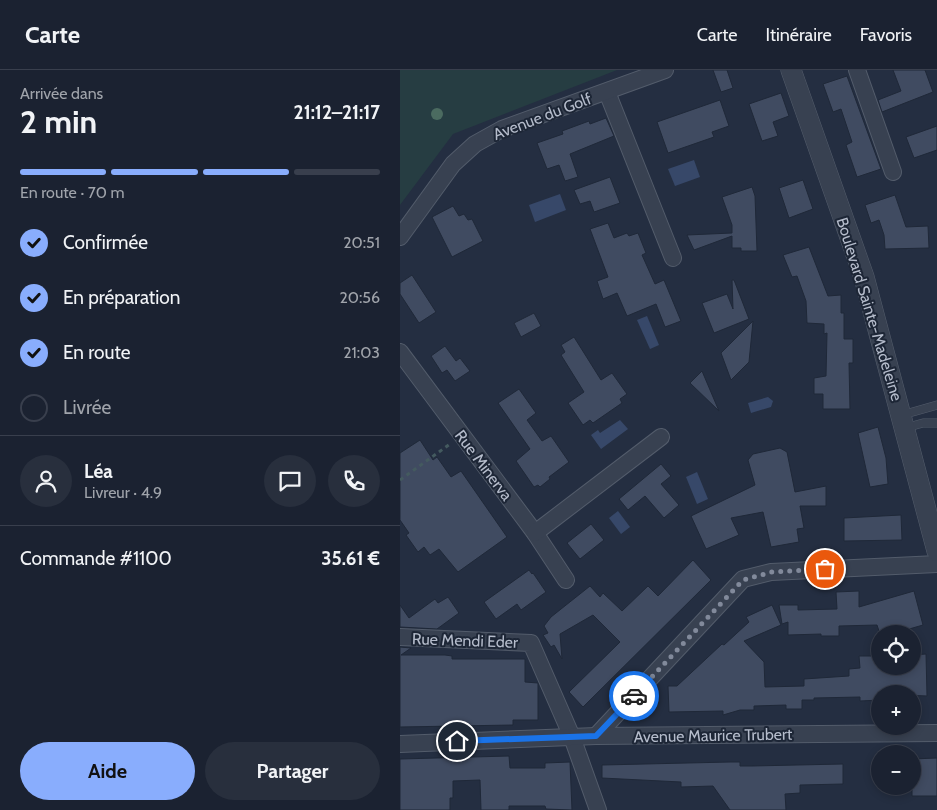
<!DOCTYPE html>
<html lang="fr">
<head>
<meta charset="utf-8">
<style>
  :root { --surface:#1b2231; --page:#282f3d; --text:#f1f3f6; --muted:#a0a4ab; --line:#393f4d; --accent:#89adfd }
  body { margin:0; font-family:Cabin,sans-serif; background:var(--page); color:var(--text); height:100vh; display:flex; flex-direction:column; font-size:19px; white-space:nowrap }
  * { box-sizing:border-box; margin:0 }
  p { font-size:16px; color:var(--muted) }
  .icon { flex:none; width:28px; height:28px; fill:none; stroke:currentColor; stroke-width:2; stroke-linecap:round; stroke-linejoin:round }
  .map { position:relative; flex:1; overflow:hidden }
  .drawer { display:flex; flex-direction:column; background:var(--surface); width:400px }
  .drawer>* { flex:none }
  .tools { position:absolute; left:471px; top:555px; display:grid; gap:10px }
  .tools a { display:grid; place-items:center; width:50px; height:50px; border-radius:50%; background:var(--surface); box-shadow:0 2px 8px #0003,0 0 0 1px var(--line); font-size:25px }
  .pin { position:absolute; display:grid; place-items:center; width:42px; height:42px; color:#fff; margin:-21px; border:2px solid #fff; border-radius:50%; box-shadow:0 1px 5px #0007 }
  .courier { position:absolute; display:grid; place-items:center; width:50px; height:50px; margin:-25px; border:4px solid #1a73e8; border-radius:50%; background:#fff; color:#222; box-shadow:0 1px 6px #0007 }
  .overview em { font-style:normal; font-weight:800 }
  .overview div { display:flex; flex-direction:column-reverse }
  .overview { display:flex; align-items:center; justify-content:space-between; height:85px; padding:0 20px }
  h1 { font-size:32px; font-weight:800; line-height:38px }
  .bar { display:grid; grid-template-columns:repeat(4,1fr); gap:8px 5px; align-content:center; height:60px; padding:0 20px }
  .bar i { height:6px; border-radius:4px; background:var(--line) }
  .bar .current { background:var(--accent) }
  .bar p { grid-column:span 4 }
  .line { display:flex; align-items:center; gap:12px; padding:0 20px; border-top:1px solid var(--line) }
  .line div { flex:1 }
  .round { display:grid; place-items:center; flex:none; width:52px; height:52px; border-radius:26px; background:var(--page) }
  ol { padding:0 20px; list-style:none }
  li { display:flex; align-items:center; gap:15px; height:55px }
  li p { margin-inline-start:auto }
  li .icon { padding:5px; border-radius:50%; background:var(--accent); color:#111; stroke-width:4 }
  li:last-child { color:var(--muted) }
  li i { width:28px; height:28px; border:2px solid var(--line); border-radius:50% }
  .cta { display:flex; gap:10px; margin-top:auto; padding:10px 20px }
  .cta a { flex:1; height:58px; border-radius:30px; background:var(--accent); color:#111; font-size:20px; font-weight:800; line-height:58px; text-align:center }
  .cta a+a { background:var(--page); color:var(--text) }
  header { display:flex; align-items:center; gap:30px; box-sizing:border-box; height:70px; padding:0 25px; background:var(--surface); border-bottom:1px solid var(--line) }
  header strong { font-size:24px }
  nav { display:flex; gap:28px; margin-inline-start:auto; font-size:18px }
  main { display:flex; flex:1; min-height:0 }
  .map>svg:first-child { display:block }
</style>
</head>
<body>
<header>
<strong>Carte</strong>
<nav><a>Carte</a><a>Itinéraire</a><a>Favoris</a></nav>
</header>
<main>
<section class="drawer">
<div class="overview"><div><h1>2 min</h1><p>Arrivée dans</p></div><em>21:12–21:17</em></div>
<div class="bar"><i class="current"></i><i class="current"></i><i class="current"></i><i></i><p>En route · 70 m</p></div>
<ol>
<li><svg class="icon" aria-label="check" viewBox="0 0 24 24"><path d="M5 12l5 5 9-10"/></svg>Confirmée<p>20:51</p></li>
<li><svg class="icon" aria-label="check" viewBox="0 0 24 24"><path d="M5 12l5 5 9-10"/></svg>En préparation<p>20:56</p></li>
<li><svg class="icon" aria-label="check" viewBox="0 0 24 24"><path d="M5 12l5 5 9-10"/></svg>En route<p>21:03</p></li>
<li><i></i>Livrée</li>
</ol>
<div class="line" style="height:90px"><a class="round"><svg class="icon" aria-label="person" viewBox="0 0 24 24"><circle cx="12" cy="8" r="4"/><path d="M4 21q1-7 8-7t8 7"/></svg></a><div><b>Léa</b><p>Livreur · 4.9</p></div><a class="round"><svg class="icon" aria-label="chat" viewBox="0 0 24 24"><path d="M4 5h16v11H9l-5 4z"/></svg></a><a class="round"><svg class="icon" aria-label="phone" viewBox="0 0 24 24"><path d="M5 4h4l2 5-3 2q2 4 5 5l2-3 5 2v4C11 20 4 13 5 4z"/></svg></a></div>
<div class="line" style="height:65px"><div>Commande #1100</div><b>35.61 €</b></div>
<div class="cta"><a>Aide</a><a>Partager</a></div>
</section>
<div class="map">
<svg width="537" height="740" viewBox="0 0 537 740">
  <rect width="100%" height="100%" fill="#242e41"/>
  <path fill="#263d42" d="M0,0H217L53,64L0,135Z"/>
  <g fill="#374869">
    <path d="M294,90L300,107L275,116L268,99Z"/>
    <path d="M160,124L166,140L135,152L129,135Z"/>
    <path d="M247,246L259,275L250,279L237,250Z"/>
    <path d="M368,327L373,331L371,337L351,343L348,333Z"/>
    <path d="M220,350L228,359L201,379L191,365L198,360L200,363Z"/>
    <path d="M297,402L308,429L297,434L286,407Z"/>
    <path d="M218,441L230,457L221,464L209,448Z"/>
  </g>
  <g fill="#404b61" stroke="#1f2838">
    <path d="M313,0H327L333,18L321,22Z"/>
    <path d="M493,0H525L533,22L482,42L478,30L501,21Z"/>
    <path d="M447,6L481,99L457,107L446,75L452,72L441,39L433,42L423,14Z"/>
    <path d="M381,23L389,46L373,52L378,66L362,71L349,34Z"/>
    <path d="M320,30L329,56L312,62L314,67L268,83L257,52Z"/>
    <path d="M206,48L214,66L170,84L178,107L165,111L159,95L147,99L137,73L163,64L162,61L189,51L190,54Z"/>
    <path d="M537,56V80L514,88L506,67Z"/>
    <path d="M210,107L220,133L194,142L190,131L180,134L174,120Z"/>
    <path d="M403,110L413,139L389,148L379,118Z"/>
    <path d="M352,117L355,126L357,181H341V178H332V166L294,180L287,165L332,163V155L322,127Z"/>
    <path d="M495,125L506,157L528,156L529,178L485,179L484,165L479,150L471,153L465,135Z"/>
    <path d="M53,136L59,146L64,144L68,150L72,149L83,171L52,187L32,147Z"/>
    <path d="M208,153L214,168L227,163L229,166L238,163L246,183L242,185L255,214L264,210L281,251L265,257L256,234L227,246L217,223L203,229L197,211L208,207L190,159Z"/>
    <path d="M409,177L428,226L441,225V243H444V269H453V293H449L450,339H423V324H414V308L426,306L427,263L424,264V254L407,253L406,231L397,206L392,207L383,185Z"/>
    <path d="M12,205L36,242L19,253L0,224V213Z"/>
    <path d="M332,210H334L349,249L314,263L302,233L327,224L333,239Z"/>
    <path d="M134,243L141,256L121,267L114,253Z"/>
    <path d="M353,251L349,292L331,310L321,283Z"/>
    <path d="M174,267L201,310L212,303L227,324L220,329L222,333L193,353L190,350L183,355L168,333L184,322L161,285L165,282L161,275Z"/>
    <path d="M45,276L56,291L60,288L70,301L55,311L47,300L42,303L31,286Z"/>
    <path d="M302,301L319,341L290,313Z"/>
    <path d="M119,319L136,343L127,350L142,371L151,366L169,392L149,407L150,409L140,417L138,415L134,417L116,391L130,379L98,333Z"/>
    <path d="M478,357L486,388L488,414L470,417L458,363Z"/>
    <path d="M20,370L33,390L37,387L51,407L61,401L107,467L58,502L39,479L30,485L24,477L18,482L6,465L9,463L0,450V383Z"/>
    <path d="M380,378L387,382L395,422L426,416V436H400L404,458L397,459L399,472L371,477L363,442L331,448L339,465L306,479L291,446L355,415L348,390L353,384Z"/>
    <path d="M261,394L271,406L261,414L279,435L264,448L245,426L228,440L219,429Z"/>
    <path d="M501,445L502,470L444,471V448Z"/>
    <path d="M191,454L204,470L180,489L167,473Z"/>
    <path d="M293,490L311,510L183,637L169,622L220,572L193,545L160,564L162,589L154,575L151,577L143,565L148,563L144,556L151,547L190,516L200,527L203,523L222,541L248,516L258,526Z"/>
    <path d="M129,500L132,504L133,503L146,522L121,540L117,534L96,549L84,532Z"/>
    <path d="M459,521V537L514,521L523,555L492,564H480L477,555L439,556V566H421V564L388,565V552L382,554L379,535H398V540L437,539L436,522Z"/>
    <path d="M48,527L59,543L37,559L0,557V535L9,548L35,529L38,533Z"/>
    <path d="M372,535L381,555L344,571L364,592L365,617L404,616V609L449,606V599L460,598L459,586H480V596H512V585L526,584L527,626L480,624V630L460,631V627L414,628V630H402V639H386V635L354,636V640H340L323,645V641L269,642L268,616H277L322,574L324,575L349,552L346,547Z"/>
    <path d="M0,577L11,578L1,585H45L52,586V589H125V612L138,613V650H113V655L0,657Z"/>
    <path d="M109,686L110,698H145V693L170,692L172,740L146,739L145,736H109V740H81L80,710L53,711V728H50V740H0V689Z"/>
    <path d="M537,688V726H512V689Z"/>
    <path d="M330,692H340V696H352L443,694V714L400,715V723L385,724L386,740H330L313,716L281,717V712L202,708V695Z"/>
  </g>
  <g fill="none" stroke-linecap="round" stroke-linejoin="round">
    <g stroke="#535c6b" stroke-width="9">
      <g id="service">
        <path d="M502,345L537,335"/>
        <path d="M505,358L523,353H537"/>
      </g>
    </g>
    <g stroke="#535c6b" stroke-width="18">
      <g id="minor">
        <path d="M457,0L493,102"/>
        <path d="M207,22L273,188"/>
        <path d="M0,167L53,94L75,74L102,59L265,0"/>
        <path d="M0,282L135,463L166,510"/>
        <path d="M135,463L261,367"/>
        <path d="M0,567L131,573L172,667L198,740"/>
        <path d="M196,666L343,509L371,502L537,494"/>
        <path d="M0,674L196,666L537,663"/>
      </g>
    </g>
    <g stroke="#535c6b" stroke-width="21">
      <path id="tertiary" d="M391,0L464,207L537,481"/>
    </g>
    <path stroke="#445a5f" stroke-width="3" stroke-dasharray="4 4" stroke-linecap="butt" d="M0,410L50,374"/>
    <use href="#service" stroke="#384151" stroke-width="8"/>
    <use href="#minor" stroke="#384151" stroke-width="16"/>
    <use href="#tertiary" stroke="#384151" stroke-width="20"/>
  </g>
  <circle fill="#4b6b60" cx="37" cy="44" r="6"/>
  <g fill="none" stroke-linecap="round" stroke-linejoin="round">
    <path stroke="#828a9b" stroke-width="5" stroke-dasharray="0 9" d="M234,626L343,510L372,502L425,499"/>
    <path stroke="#1a73e8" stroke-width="6" d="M57,671L196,666L234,626"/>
  </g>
  <g text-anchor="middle" stroke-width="4" stroke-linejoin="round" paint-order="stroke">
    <g font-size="16" fill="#b5bccb" stroke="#1d2636">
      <text transform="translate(142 46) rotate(-21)" y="6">Avenue du Golf</text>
      <text transform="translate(470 239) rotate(73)" y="6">Boulevard Sainte-Madeleine</text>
      <text transform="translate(84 395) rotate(53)" y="6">Rue Minerva</text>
      <text transform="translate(65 570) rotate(2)" y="6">Rue Mendi Eder</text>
      <text transform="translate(313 665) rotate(-1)" y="6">Avenue Maurice Trubert</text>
    </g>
  </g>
</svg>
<div class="tools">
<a><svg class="icon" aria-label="locate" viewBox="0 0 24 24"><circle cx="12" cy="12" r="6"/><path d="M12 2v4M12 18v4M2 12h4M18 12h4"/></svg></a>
<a>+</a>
<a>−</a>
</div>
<div class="pin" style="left:425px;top:499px;background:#ea580c"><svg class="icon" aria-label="bag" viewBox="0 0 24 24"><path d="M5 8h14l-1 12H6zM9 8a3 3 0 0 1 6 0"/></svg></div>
<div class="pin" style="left:57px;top:671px;background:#1f2937"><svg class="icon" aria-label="home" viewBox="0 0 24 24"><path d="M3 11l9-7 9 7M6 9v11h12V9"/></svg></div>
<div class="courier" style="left:234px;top:626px"><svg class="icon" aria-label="car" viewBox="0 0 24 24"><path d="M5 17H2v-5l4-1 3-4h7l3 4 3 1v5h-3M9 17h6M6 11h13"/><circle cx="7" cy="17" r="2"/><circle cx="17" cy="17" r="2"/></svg></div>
</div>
</main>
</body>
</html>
